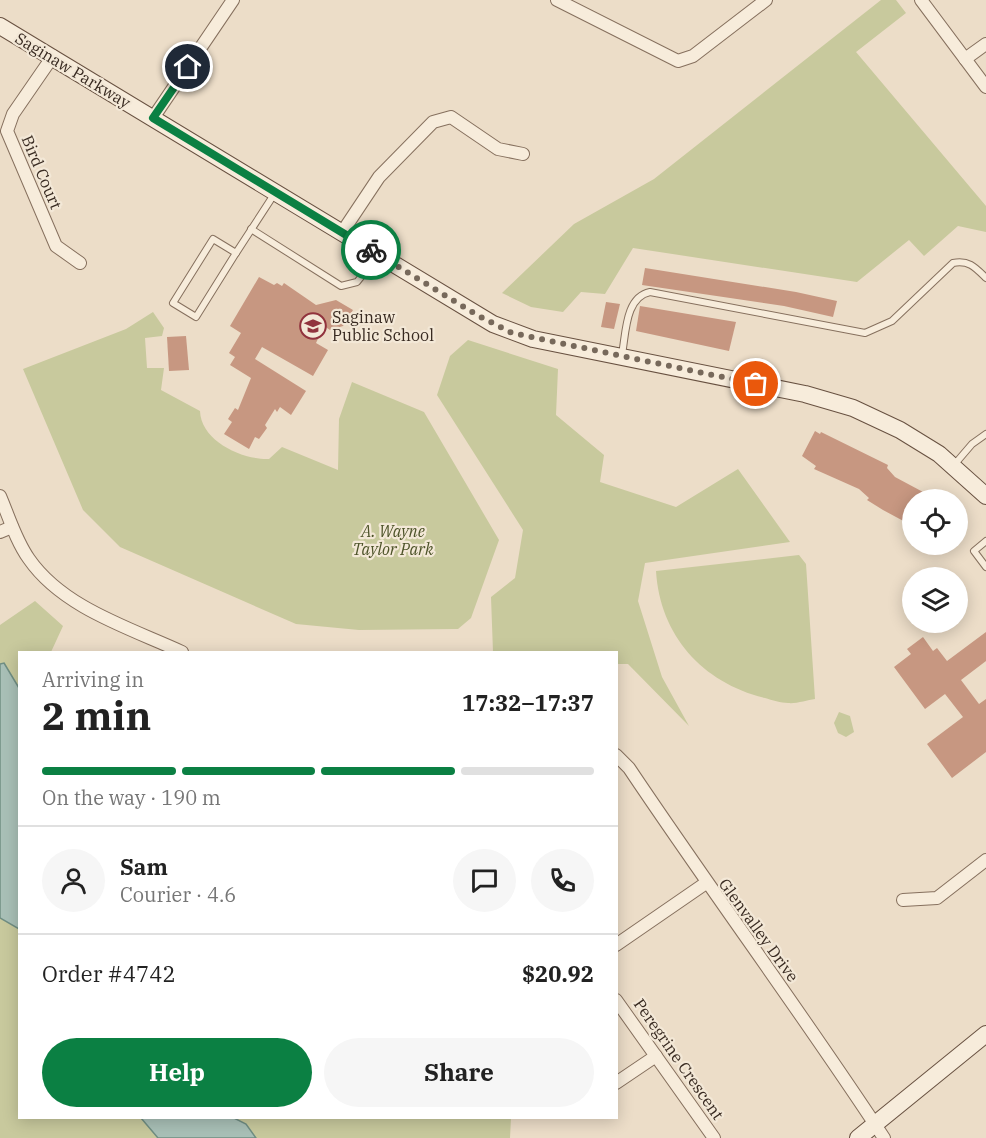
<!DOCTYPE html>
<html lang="en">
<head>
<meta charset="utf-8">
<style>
  :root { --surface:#fff; --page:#f6f6f6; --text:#222; --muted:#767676; --line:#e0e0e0; --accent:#0b8043 }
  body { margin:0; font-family:"IBM Plex Serif",serif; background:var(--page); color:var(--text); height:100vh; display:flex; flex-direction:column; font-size:22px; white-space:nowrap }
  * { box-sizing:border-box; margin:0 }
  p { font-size:20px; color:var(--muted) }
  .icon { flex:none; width:33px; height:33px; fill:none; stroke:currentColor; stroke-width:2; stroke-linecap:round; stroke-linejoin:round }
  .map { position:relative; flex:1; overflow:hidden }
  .side { position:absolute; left:18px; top:651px; width:600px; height:468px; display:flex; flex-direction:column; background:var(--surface); border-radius:0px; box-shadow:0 3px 15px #0003 }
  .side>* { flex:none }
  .fabs { position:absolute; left:902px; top:489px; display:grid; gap:12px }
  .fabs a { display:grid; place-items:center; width:66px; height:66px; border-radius:50%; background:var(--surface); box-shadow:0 3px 15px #0003; font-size:30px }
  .pin { position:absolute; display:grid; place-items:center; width:51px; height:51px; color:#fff; margin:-26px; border:3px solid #fff; border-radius:50%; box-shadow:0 2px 6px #0007 }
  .courier { position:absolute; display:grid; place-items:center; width:60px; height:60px; margin:-30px; border:4px solid #0b8043; border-radius:50%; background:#fff; color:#222; box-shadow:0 2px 8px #0007 }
  .headline em { font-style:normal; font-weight:700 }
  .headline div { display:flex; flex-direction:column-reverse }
  .headline { display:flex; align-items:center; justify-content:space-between; height:102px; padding:0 24px }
  h1 { font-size:39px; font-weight:700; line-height:45px }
  .bar { display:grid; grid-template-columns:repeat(4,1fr); gap:9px 6px; align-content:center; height:72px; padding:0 24px }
  .bar i { height:8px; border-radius:4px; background:var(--line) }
  .bar .selected { background:var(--accent) }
  .bar p { grid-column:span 4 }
  .line { display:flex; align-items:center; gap:15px; padding:0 24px; border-top:2px solid var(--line) }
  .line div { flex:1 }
  .round { display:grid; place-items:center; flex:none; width:63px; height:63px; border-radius:32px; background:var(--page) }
  .primary-button { display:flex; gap:12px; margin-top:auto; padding:12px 24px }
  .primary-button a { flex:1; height:69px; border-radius:36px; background:var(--accent); color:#fff; font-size:24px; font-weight:700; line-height:69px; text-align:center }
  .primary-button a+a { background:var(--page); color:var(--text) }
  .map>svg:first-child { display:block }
</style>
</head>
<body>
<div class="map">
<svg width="986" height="1138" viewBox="0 0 986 1138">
  <rect width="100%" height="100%" fill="#ecddc8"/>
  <g fill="#c8c99d">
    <path d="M881,0H896L906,13L856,52L986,206V232L958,226L924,256L909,240L857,282L633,248L605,294L581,292L563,312L531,307L502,293L574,224L654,179Z"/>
    <path d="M153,312L164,328L162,336L145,338L147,368H164L161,390L200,411C201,441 242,460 269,459L282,447L338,470L339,419L352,382L424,412L499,540L471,618L458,629L359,630L296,624L120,547L83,510L23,369L126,329Z"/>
    <path d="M468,340L558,369L556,415L604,455L600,482L676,507L738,469L790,542L645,563L638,601L662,677L689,726L628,664H617L616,652H493L491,597L515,578L523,530L437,395L450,356Z"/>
    <path d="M799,555L806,564L815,699C807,700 796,704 788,703C781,703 772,700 765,698C703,683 660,636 656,571Z"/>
    <path d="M35,601L63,626L51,652H20L19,688L4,663L0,664V625Z"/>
    <path d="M839,712L850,716L854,732L846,737L838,733L834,723Z"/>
    <path d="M0,918L19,929L20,1118H141L158,1138H0Z"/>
    <path d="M234,1118H511L510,1138H256L246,1124Z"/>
  </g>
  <g fill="#a9c0b7" stroke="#708e83" stroke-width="1.5">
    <path d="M4,663L19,688V929L0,918V664Z"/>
    <path d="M141,1118H234L246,1124L256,1138H158Z"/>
  </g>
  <g fill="#c79781">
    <path d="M645,268L796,292L837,301L833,317L784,306L642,285Z"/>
    <path d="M259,277L274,285L277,283L282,286L284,283L316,305L336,300L353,310L343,326L330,330L324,326L316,343L328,350L313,376L262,347L255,359L306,391L291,415L280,407L277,412L275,409L265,425L267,428L259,439L255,437L249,449L224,434L232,422L228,419L235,408L238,410L251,378L230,365L235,357L229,353L241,333L230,326Z"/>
    <path d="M606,302L620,304L614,329L601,327Z"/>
    <path d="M640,306L736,322L729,351L636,331Z"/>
    <path d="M186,336L189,370L169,371L167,337Z"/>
    <path d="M815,431L820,434L821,432L888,465L887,468L895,477L938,500H912V519L909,524L883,510L867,500L869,498L859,489L814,469L816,466L802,456Z"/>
    <path d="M986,632V661L961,680L979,704L986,699V752L952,778L927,744L963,717L945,694L925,709L894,667L911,654L907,649L923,637L933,651L937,648L947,661Z"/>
  </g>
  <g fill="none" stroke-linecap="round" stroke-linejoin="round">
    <g stroke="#86705e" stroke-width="8">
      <g id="lane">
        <path d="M251,229L341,286L357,282L377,257"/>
        <path d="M213,239L236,253L196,317L173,303Z"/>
        <path d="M236,253L275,193"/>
        <path d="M622,354C626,334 625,297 650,292L865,333L892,321L953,263C969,260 975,267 986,278"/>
        <path d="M954,465L972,444L986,434"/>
        <path d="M986,541L974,551L986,567"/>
      </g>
    </g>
    <g stroke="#86705e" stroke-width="14">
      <g id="street">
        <path d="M557,0L678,61L693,56L766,0"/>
        <path d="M921,0L986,87"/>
        <path d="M53,56L13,114L7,131L56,246L80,263"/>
        <path d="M965,59L986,44"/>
        <path d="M153,118L233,0"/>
        <path d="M343,231L379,177L433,122L451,117L498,149L523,154"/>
        <path d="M0,496C9,517 16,541 29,559C63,608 130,628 182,652"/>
        <path d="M0,532L12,527"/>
        <path d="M616,755L629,768C712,892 802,1013 884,1138"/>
        <path d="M903,900L937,898L986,860"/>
        <path d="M616,945L706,883"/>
        <path d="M616,1000L714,1138"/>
        <path d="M616,1083L656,1056"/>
      </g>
    </g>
    <g stroke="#685141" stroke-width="18">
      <g id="secondary">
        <path d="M0,26L493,324L533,339L805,394L853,408L900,430L939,454L986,496"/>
        <path d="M858,1138L986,1034"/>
      </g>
    </g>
    <use href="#lane" stroke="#f7ecdb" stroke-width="6"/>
    <use href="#street" stroke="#f7ecdb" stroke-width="12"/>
    <use href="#secondary" stroke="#f7ecdb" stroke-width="16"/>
  </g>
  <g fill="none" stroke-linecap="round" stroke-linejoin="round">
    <path stroke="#77695b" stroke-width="6" stroke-dasharray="0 10.8" d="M371,250L477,315L512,333L756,384"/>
    <path stroke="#0b8043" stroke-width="8" d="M188,67L153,118L371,250"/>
  </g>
  <defs>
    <g id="school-ring" transform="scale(1.35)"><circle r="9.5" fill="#f3e8d7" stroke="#91333d" stroke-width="1.5"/><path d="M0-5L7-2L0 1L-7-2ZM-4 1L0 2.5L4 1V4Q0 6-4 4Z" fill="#91333d"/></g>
  </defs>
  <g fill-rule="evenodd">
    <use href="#school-ring" x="313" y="326"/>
  </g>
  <g text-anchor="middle" stroke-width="4.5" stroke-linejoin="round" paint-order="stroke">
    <g font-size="16" fill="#382a21" stroke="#f3e8d7">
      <text transform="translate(73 70) rotate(31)" y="6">Saginaw Parkway</text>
      <text transform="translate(42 172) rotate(67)" y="6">Bird Court</text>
      <text transform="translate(759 930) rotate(54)" y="6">Glenvalley Drive</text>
      <text transform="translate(679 1059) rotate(55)" y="6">Peregrine Crescent</text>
    </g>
    <g font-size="16" fill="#382a21" stroke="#f3e8d7" text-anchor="start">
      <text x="332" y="323">Saginaw<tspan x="332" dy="18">Public School</tspan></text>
    </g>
    <g font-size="16" font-style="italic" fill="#4d5329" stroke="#f3e8d7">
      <text x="393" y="537">A. Wayne<tspan x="393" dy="18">Taylor Park</tspan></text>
    </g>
  </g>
</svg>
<div class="fabs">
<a><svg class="icon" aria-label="locate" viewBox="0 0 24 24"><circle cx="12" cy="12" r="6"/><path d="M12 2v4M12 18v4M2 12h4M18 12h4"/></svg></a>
<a><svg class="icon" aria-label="layers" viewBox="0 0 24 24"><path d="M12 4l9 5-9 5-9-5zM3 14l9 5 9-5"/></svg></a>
</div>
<div class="pin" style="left:756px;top:384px;background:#ea580c"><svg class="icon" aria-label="bag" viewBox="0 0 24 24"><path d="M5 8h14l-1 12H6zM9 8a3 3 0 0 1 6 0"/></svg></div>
<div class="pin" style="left:188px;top:67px;background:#1f2937"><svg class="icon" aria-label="home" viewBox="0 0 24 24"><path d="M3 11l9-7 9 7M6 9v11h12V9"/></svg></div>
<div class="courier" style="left:371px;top:250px"><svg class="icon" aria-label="bike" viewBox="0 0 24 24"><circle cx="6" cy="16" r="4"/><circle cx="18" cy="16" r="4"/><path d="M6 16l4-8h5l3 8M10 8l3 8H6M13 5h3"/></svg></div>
<section class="side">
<div class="headline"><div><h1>2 min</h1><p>Arriving in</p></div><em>17:32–17:37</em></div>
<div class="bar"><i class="selected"></i><i class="selected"></i><i class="selected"></i><i></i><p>On the way · 190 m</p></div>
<div class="line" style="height:108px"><a class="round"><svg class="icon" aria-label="person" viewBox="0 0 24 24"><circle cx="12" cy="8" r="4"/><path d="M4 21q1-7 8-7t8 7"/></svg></a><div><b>Sam</b><p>Courier · 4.6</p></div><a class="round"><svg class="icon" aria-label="chat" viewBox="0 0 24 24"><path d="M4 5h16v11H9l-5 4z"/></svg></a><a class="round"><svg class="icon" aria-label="phone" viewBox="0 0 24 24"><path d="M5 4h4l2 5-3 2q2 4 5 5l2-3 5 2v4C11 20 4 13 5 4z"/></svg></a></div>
<div class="line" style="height:78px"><div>Order #4742</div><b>$20.92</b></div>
<div class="primary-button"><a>Help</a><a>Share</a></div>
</section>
</div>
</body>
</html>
